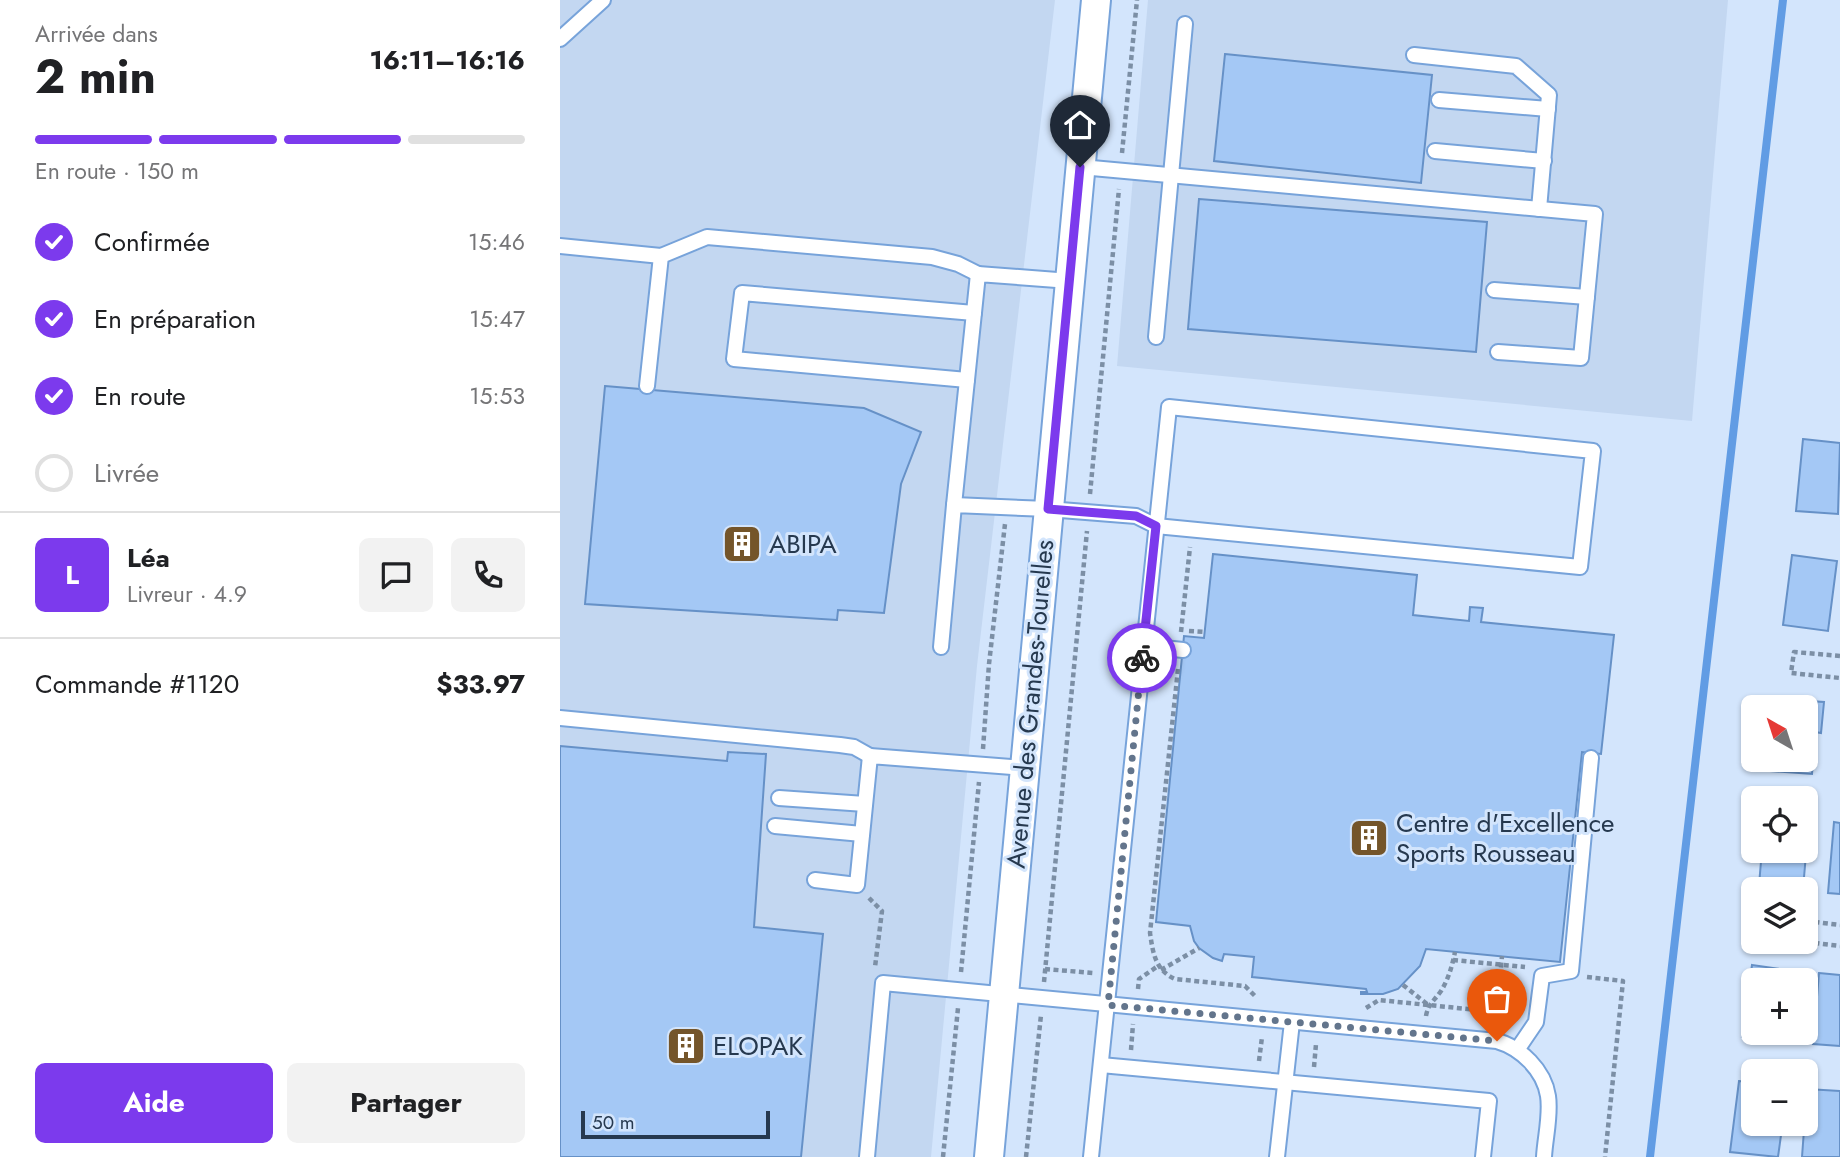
<!DOCTYPE html>
<html lang="fr">
<head>
<meta charset="utf-8">
<style>
  :root { --surface:#fff; --page:#f2f2f2; --text:#202124; --muted:#757577; --line:#e0e0e0; --accent:#7c3aed }
  body { margin:0; font-family:Jost,sans-serif; background:var(--page); color:var(--text); height:100vh; display:flex; flex-direction:column; font-size:26px; white-space:nowrap }
  * { box-sizing:border-box; margin:0 }
  p { font-size:23px; color:var(--muted) }
  .icon { flex:none; width:38px; height:38px; fill:none; stroke:currentColor; stroke-width:2; stroke-linecap:round; stroke-linejoin:round }
  .map { position:relative; flex:1; overflow:hidden }
  .drawer { display:flex; flex-direction:column; background:var(--surface); width:560px }
  .drawer>* { flex:none }
  .needle { width:46px; rotate:321deg }
  .controls { position:absolute; left:1181px; top:695px; display:grid; gap:14px }
  .controls a { display:grid; place-items:center; width:77px; height:77px; border-radius:10px; background:var(--surface); box-shadow:0 2px 5px #0004; font-size:35px }
  .scale { position:absolute; left:21px; bottom:18px; width:189px; box-sizing:border-box; padding-left:7px; border:4px solid #26394f; border-top:0; font-size:19px; line-height:24px; white-space:nowrap; color:#26394f; -webkit-text-stroke:5px #d3e5fc; paint-order:stroke }
  .pin { position:absolute; display:grid; place-items:center; width:60px; height:60px; color:#fff; margin:-72px -30px; border-radius:50% 50% 50% 0; rotate:-45deg; box-shadow:0 0 7px #0007 }
  .pin .icon { rotate:45deg }
  .courier { position:absolute; display:grid; place-items:center; width:70px; height:70px; margin:-35px; border:5px solid #7c3aed; border-radius:50%; background:#fff; color:#222; box-shadow:0 2px 9px #0007 }
  .headline em { font-style:normal; font-weight:700 }
  .headline div { display:flex; flex-direction:column-reverse }
  .headline { display:flex; align-items:center; justify-content:space-between; height:119px; padding:0 35px }
  h1 { font-size:46px; font-weight:700; line-height:52px }
  .bar { display:grid; grid-template-columns:repeat(4,1fr); gap:10px 7px; align-content:center; height:84px; padding:0 35px }
  .bar i { height:9px; border-radius:5px; background:var(--line) }
  .bar .current { background:var(--accent) }
  .bar p { grid-column:span 4 }
  .line { display:flex; align-items:center; gap:18px; padding:0 35px; border-top:2px solid var(--line) }
  .line div { flex:1 }
  .round { display:grid; place-items:center; flex:none; width:74px; height:74px; border-radius:10px; background:var(--page) }
  ol { padding:0 35px; list-style:none }
  li { display:flex; align-items:center; gap:21px; height:77px }
  li p { margin-inline-start:auto }
  li .icon { padding:7px; border-radius:50%; background:var(--accent); color:#fff; stroke-width:4 }
  li:last-child { color:var(--muted) }
  li i { width:38px; height:38px; border:4px solid var(--line); border-radius:50% }
  .button { display:flex; gap:14px; margin-top:auto; padding:14px 35px }
  .button a { flex:1; height:80px; border-radius:10px; background:var(--accent); color:#fff; font-size:28px; font-weight:700; line-height:80px; text-align:center }
  .button a+a { background:var(--page); color:var(--text) }
  main { display:flex; flex:1; min-height:0 }
  .map>svg:first-child { display:block }
</style>
</head>
<body>
<main>
<section class="drawer">
<div class="headline"><div><h1>2 min</h1><p>Arrivée dans</p></div><em>16:11–16:16</em></div>
<div class="bar"><i class="current"></i><i class="current"></i><i class="current"></i><i></i><p>En route · 150 m</p></div>
<ol>
<li><svg class="icon" aria-label="check" viewBox="0 0 24 24"><path d="M5 12l5 5 9-10"/></svg>Confirmée<p>15:46</p></li>
<li><svg class="icon" aria-label="check" viewBox="0 0 24 24"><path d="M5 12l5 5 9-10"/></svg>En préparation<p>15:47</p></li>
<li><svg class="icon" aria-label="check" viewBox="0 0 24 24"><path d="M5 12l5 5 9-10"/></svg>En route<p>15:53</p></li>
<li><i></i>Livrée</li>
</ol>
<div class="line" style="height:126px"><b class="round" style="background:var(--accent);color:#fff">L</b><div><b>Léa</b><p>Livreur · 4.9</p></div><a class="round"><svg class="icon" aria-label="chat" viewBox="0 0 24 24"><path d="M4 5h16v11H9l-5 4z"/></svg></a><a class="round"><svg class="icon" aria-label="phone" viewBox="0 0 24 24"><path d="M5 4h4l2 5-3 2q2 4 5 5l2-3 5 2v4C11 20 4 13 5 4z"/></svg></a></div>
<div class="line" style="height:91px"><div>Commande #1120</div><b>$33.97</b></div>
<div class="button"><a>Aide</a><a>Partager</a></div>
</section>
<div class="map">
<svg width="1280" height="1157" viewBox="0 0 1280 1157">
  <rect width="100%" height="100%" fill="#d3e5fc"/>
  <g fill="#c3d7f1">
    <path d="M0,0H495L417,666L371,1157H0Z"/>
    <path d="M588,0H1168L1132,421L557,366Z"/>
  </g>
  <g fill="none" stroke-linecap="round" stroke-linejoin="round">
    <path stroke="#619ce4" stroke-width="8" d="M1090,1157L1223,0"/>
  </g>
  <g fill="#a4c8f5" stroke="#6691c7" stroke-width="2">
    <path d="M665,54L872,75L861,183L654,161Z"/>
    <path d="M639,199L927,222L916,352L628,329Z"/>
    <path d="M45,386L304,408L361,432L341,484L324,613L278,610L277,620L25,604Z"/>
    <path d="M1243,439L1280,443L1278,514L1236,511Z"/>
    <path d="M653,554L857,575L853,615L909,621L910,607L923,608L921,622L1054,635L1041,754L1022,752L1000,962L866,949L860,966L838,989L823,994H801V992H807L806,989L692,977L694,957L664,954L662,961L653,958L639,948L634,941L630,926L596,922L624,636L644,638Z"/>
    <path d="M1232,555L1277,561L1268,631L1223,625Z"/>
    <path d="M1216,699L1264,702L1261,733L1255,732L1252,774L1211,771L1212,760H1246V707H1215Z"/>
    <path d="M0,746L167,761L168,752L206,754L194,927L263,934L241,1157H0Z"/>
    <path d="M1246,818L1249,819L1243,889L1199,885L1202,850H1246Z"/>
    <path d="M1274,822L1280,823V894L1268,893Z"/>
    <path d="M1192,965L1234,971L1233,980H1194V1032H1228L1227,1043L1182,1037Z"/>
    <path d="M1259,973L1280,975V1046L1253,1044Z"/>
    <path d="M1179,1081L1194,1083V1124H1216V1127L1222,1128L1218,1157L1170,1152Z"/>
    <path d="M1247,1089L1280,1091V1157H1242Z"/>
  </g>
  <g fill="none" stroke-linecap="round" stroke-linejoin="round">
    <g stroke="#77a3da" stroke-width="18">
      <g id="lane">
        <path d="M0,39L43,0"/>
        <path d="M854,55L956,66L989,95L979,209"/>
        <path d="M879,100L988,109"/>
        <path d="M875,151L984,161"/>
        <path d="M521,167L1035,214L1021,358L938,352"/>
        <path d="M0,246L101,256"/>
        <path d="M934,290L1027,297"/>
        <path d="M596,337L625,24"/>
        <path d="M407,380L174,359L182,293L414,313"/>
        <path d="M87,386L101,256L147,237L372,257L398,264L418,274"/>
        <path d="M394,505L418,274L510,281"/>
        <path d="M584,646L623,650"/>
        <path d="M381,647L394,505L488,509L576,516L596,526L1020,567L1033,451L609,407L531,1157"/>
        <path d="M0,718L280,745L294,747L310,756"/>
        <path d="M219,798L305,804"/>
        <path d="M215,826L302,834"/>
        <path d="M255,880L297,885L310,756L464,768"/>
        <path d="M957,1050L976,1022L982,976L1011,971L1031,758"/>
        <path d="M541,1065L929,1101L923,1157"/>
        <path d="M307,1157L323,983L937,1041C961,1048 984,1070 988,1096C991,1115 985,1138 984,1157"/>
        <path d="M717,1157L732,1022"/>
      </g>
    </g>
    <g stroke="#77a3da" stroke-width="32">
      <path id="street" d="M429,1157L536,0"/>
    </g>
    <g stroke="#7c8fa5" stroke-width="4.5" stroke-dasharray="5 3.5" stroke-linecap="butt">
      <path d="M562,153L577,0"/>
      <path d="M530,494L559,189"/>
      <path d="M629,631L645,632"/>
      <path d="M621,632L630,547"/>
      <path d="M1280,656L1234,652L1231,673L1280,678"/>
      <path d="M618,669L590,933C593,953 595,970 615,979L685,986L696,997"/>
      <path d="M423,749L429,664L445,524"/>
      <path d="M309,898L322,911L315,967"/>
      <path d="M1246,921L1280,925"/>
      <path d="M1246,942L1280,946"/>
      <path d="M893,960L965,967"/>
      <path d="M485,969L533,973"/>
      <path d="M601,970L639,948"/>
      <path d="M401,972L419,782"/>
      <path d="M1027,977L1063,981L1045,1157"/>
      <path d="M484,982L527,531"/>
      <path d="M843,985L867,1004"/>
      <path d="M578,989L579,979L598,966"/>
      <path d="M806,1008L819,1000L937,1012L942,956"/>
      <path d="M866,1016C868,1004 874,1001 881,991C889,978 892,966 895,952"/>
      <path d="M571,1050L573,1024"/>
      <path d="M699,1061L702,1037"/>
      <path d="M754,1067L756,1044"/>
      <path d="M383,1157L398,1008"/>
      <path d="M466,1157L481,1015"/>
    </g>
    <use href="#lane" stroke="#fff" stroke-width="14"/>
    <use href="#street" stroke="#fff" stroke-width="28"/>
  </g>
  <g fill="none" stroke-linecap="round" stroke-linejoin="round">
    <path stroke="#63758c" stroke-width="7" stroke-dasharray="0 12.6" d="M582,658L548,1005L937,1041"/>
    <path stroke="#7c3aed" stroke-width="9" d="M520,167L488,509L576,516L596,526L582,658"/>
  </g>
  <defs>
    <g id="building-square" transform="scale(2.0125)"><rect x="-9" y="-9" width="18" height="18" rx="4" fill="#74552a" stroke="#d3e5fc"/><path d="M-4-6H4V6H1V3H-1V6H-4ZM-2.5-4.3h1.7v1.8h-1.7ZM.8-4.3h1.7v1.8H.8ZM-2.5-1h1.7V.8h-1.7ZM.8-1h1.7V.8H.8Z" fill="#fff"/></g>
  </defs>
  <g fill-rule="evenodd">
    <use href="#building-square" x="182" y="544"/>
    <use href="#building-square" x="809" y="838"/>
    <use href="#building-square" x="126" y="1046"/>
  </g>
  <g text-anchor="middle" stroke-width="6" stroke-linejoin="round" paint-order="stroke">
    <g font-size="26" fill="#26394f" stroke="#d3e5fc" text-anchor="start">
      <text x="209" y="553">ABIPA</text>
      <text x="836" y="832">Centre d'Excellence<tspan x="836" dy="30">Sports Rousseau</tspan></text>
      <text x="153" y="1055">ELOPAK</text>
    </g>
    <g font-size="26" fill="#26394f" stroke="#d3e5fc">
      <text transform="translate(470 704) rotate(-85)" y="9">Avenue des Grandes-Tourelles</text>
    </g>
  </g>
</svg>
<div class="controls">
<a><svg class="needle" viewBox="-14 -14 28 28"><path d="M0-13l5 13h-10z" fill="#e53935"/><path d="M0 13l5-13h-10z" fill="#757577"/></svg></a>
<a><svg class="icon" aria-label="locate" viewBox="0 0 24 24"><circle cx="12" cy="12" r="6"/><path d="M12 2v4M12 18v4M2 12h4M18 12h4"/></svg></a>
<a><svg class="icon" aria-label="layers" viewBox="0 0 24 24"><path d="M12 4l9 5-9 5-9-5zM3 14l9 5 9-5"/></svg></a>
<a>+</a>
<a>−</a>
</div>
<div class="scale">50 m</div>
<div class="pin" style="left:937px;top:1041px;background:#ea580c"><svg class="icon" aria-label="bag" viewBox="0 0 24 24"><path d="M5 8h14l-1 12H6zM9 8a3 3 0 0 1 6 0"/></svg></div>
<div class="pin" style="left:520px;top:167px;background:#1f2937"><svg class="icon" aria-label="home" viewBox="0 0 24 24"><path d="M3 11l9-7 9 7M6 9v11h12V9"/></svg></div>
<div class="courier" style="left:582px;top:658px"><svg class="icon" aria-label="bike" viewBox="0 0 24 24"><circle cx="6" cy="16" r="4"/><circle cx="18" cy="16" r="4"/><path d="M6 16l4-8h5l3 8M10 8l3 8H6M13 5h3"/></svg></div>
</div>
</main>
</body>
</html>
